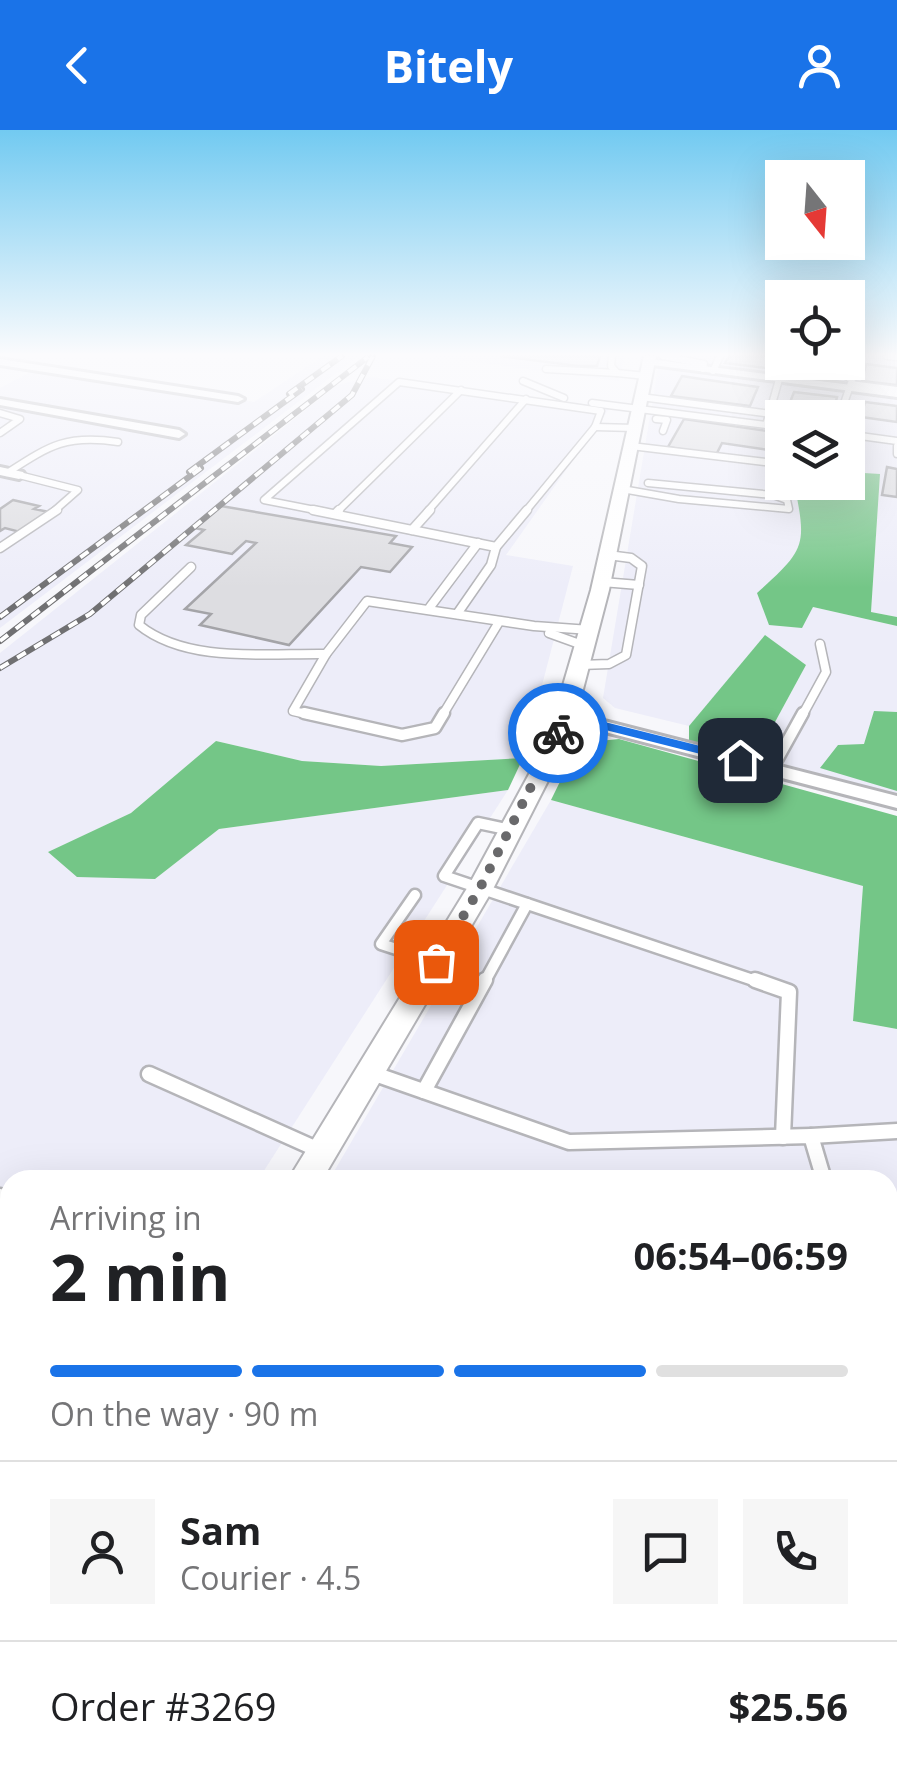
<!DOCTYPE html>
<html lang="en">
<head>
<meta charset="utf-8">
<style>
  :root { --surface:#fff; --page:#f6f6f6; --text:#202124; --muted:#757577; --line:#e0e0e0; --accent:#1a73e8 }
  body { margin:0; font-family:"Open Sans",sans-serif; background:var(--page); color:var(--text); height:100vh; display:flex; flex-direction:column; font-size:38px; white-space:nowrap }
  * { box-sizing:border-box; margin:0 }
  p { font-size:32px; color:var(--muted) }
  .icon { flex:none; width:55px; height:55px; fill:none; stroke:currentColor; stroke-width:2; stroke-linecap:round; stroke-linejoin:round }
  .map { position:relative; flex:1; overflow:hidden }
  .details { position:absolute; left:0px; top:1040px; width:898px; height:622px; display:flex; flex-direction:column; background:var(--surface); border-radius:30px 30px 0 0; box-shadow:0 10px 40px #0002 }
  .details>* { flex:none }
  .needle { width:65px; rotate:163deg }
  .buttons { position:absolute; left:765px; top:30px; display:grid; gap:20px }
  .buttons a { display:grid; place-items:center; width:100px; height:100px; border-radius:0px; background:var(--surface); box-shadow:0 10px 40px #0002; font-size:50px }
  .pin { position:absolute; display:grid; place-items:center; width:85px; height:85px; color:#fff; margin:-42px; border-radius:20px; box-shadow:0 5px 15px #0006 }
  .courier { position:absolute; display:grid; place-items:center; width:100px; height:100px; margin:-50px; border:8px solid #1a73e8; border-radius:50%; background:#fff; color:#222; box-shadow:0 2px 12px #0007 }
  .headline em { font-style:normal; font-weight:700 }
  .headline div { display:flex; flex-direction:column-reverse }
  .headline { display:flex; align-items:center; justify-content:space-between; height:170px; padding:0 50px }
  h1 { font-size:65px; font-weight:700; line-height:75px }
  .bar { display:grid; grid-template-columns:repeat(4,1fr); gap:15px 10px; align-content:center; height:120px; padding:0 50px }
  .bar i { height:12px; border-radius:8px; background:var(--line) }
  .bar .on { background:var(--accent) }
  .bar p { grid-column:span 4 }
  .line { display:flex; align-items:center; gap:25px; padding:0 50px; border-top:2px solid var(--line) }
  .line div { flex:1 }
  .round { display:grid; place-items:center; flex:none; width:105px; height:105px; border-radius:0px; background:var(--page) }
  header { display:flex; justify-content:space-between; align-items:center; height:130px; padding:0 50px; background:var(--accent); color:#fff; font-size:45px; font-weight:700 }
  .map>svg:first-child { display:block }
</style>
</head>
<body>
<header><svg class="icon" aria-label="back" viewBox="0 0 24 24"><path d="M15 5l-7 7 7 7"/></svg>Bitely<svg class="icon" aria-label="person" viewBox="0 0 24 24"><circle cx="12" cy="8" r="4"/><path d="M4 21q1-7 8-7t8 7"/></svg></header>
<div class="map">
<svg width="897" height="1661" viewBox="0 0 897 1661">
  <rect width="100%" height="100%" fill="#f7f7fb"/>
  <g fill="#ededf9">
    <path d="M323,226H359L0,498V258L40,237L254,272Z"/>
    <path d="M427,226H625L619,251Z"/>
    <path d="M660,226H782V232H848V226H897V487L871,482L880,345L848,342V288H782V352L794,353L804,404L791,433L813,477L897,496V674L751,637L806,535L766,506L689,596L615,578L603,568Z"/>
    <path d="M370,247L610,278L506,425L573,436L540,563L516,610L523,628L381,636L302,631L216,611L131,683L49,722L155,749L219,699L508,660L258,1050H10V1437L0,1453V523L337,255Z"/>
    <path d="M551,670L863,756L853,891L897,899V1661H381L383,1652H888V1050H329Z"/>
  </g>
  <g fill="#74c687">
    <path d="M848,342L880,344L871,482L897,487V496L813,477L802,498L769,495L757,463C806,419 807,416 794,353L848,352Z"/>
    <path d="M765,505L806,535L755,629L689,611V596Z"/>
    <path d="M874,581L897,582V661L820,638L838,615L864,614Z"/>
    <path d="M619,609L897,686V899L853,891L863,756L551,670L579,613Z"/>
    <path d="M216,611L302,631L381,636L523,628L508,660L219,699L155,749L77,747L48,722L131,683Z"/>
  </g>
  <g fill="#dddde1" stroke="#a4a4a8" stroke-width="2.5">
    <path d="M501,226H600L597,236H578Z"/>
    <path d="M729,226H780L774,239L725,233Z"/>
    <path d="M791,232H833L829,246L787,241Z"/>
    <path d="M866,234L897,238V255L862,251Z"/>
    <path d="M682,246L701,249L758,257L750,276L671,266Z"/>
    <path d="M794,262L837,267L832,286L787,280Z"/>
    <path d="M865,272L897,276V292L861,287Z"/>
    <path d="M684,289L782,303V322L722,313L716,325L668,317Z"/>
    <path d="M887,337L897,339V367L882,365Z"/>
    <path d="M13,370L39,376L34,379L49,382L20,402L5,398L0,401V379Z"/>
    <path d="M221,376L396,406L390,413L412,417L390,442L361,437L289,515L200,495L211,484L185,479L256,413L246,411L232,424L186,415L204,400L195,398Z"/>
    <path d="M0,1111L10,1116V1166L4,1173L10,1177V1315L0,1329Z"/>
  </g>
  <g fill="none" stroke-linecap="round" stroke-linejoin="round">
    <g stroke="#b5b5b9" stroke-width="9">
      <g id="service-far4">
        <path d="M612,226L611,236L617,243L646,246"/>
        <path d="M663,226L704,234L703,239"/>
        <path d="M887,226L897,227"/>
        <path d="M546,239L617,243"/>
        <path d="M713,241L720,226"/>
        <path d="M523,251L564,268"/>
        <path d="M851,254L897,260"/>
        <path d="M641,267L803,288"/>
        <path d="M592,273L766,295L784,232"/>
        <path d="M0,283L20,289L0,303"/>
        <path d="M656,289L667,290L663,301"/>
        <path d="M595,297L635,298"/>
        <path d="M853,305L897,311"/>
        <path d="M631,316L782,334"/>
        <path d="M897,316V324"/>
        <path d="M848,328L855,286L841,282L852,250L846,246L852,226"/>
        <path d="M7,343C49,316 66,304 118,312"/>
        <path d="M19,345L78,360L53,382"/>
        <path d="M622,359L679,369L789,379L787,370L773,365L648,353"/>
        <path d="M773,365L774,333"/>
        <path d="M325,382L264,370L399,252L601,281L595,297"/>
        <path d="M337,382L461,260"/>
        <path d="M427,382L526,269"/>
        <path d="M525,382L595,297"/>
      </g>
    </g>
    <g stroke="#b5b5b9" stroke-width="11">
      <g id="service-far3">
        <path d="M313,380L496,417L527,380"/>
        <path d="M335,384L339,380"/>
        <path d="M412,400L430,380"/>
        <path d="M0,418L57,380"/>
        <path d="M191,437L141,485L139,495C187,534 268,523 326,524L367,471L534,496L590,500"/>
        <path d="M602,452L639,455"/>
        <path d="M430,477L478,413"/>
        <path d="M457,484L491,435L496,417"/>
        <path d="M549,503L585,516"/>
        <path d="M580,535L609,534L626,525L642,436L631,428L608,425"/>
        <path d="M315,586L293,581L326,524"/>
        <path d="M442,586L499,492"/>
        <path d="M802,586L826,542L820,514"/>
      </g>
    </g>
    <g stroke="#b5b5b9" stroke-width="15">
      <g id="service-far2">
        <path d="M304,583L402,605L435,598L444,583"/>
        <path d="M772,639L803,583"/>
        <path d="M511,700L478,693L444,746L762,853"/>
        <path d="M415,765L381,814L436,832"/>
        <path d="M484,853L527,774"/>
      </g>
    </g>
    <g stroke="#b5b5b9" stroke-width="19">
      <g id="service-far1">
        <path d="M755,850L789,862L783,1007"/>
        <path d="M369,942L569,1012L811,1006L824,1050"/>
        <path d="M149,944L321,1021"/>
        <path d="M424,961L485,850"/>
        <path d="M811,1006L897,1001"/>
        <path d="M0,1066L10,1071"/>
      </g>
    </g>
    <g stroke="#b5b5b9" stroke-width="22">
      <g id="service">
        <path d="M888,1271L897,1303"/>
        <path d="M888,1442H897"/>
      </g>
    </g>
    <g stroke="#b5b5b9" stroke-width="6">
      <g id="minor">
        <path d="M0,229L238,266L244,269L238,272L0,235Z"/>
        <path d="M649,229L897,261V267L645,234Z"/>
        <path d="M0,269L179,300L185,304L179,308L0,275Z"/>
        <path d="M0,337L23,342L25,345L19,349L0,345Z"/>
        <path d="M565,581L897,666V678L559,590L556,586Z"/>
      </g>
    </g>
    <g stroke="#b5b5b9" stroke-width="4">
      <g id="tertiary">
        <path d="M644,226H656L609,460L576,586L556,635L493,759L322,1050H288L469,755L534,635L554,586L591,460Z"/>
        <path d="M10,1519V1577L0,1581V1524Z"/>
      </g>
    </g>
    <use href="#service-far4" stroke="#fff" stroke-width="6"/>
    <use href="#service-far3" stroke="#fff" stroke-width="8"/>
    <use href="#service-far2" stroke="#fff" stroke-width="10"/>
    <use href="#service-far1" stroke="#fff" stroke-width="14"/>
    <use href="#service" stroke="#fff" stroke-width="18"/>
    <use href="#minor" fill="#fff" fill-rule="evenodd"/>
    <use href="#tertiary" fill="#fff" fill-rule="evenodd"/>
    <g stroke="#707072" stroke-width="6">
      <g id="rail-far1">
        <path d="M289,264L342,226"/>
        <path d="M189,342L302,259"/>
        <path d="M0,487L201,338"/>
        <path d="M0,511L368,227"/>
        <path d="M0,538L90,484L352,265L373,226"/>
      </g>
    </g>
    <g stroke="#707072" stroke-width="14">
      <g id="rail">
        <path d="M888,1437L897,1435"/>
        <path d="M888,1580H897"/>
        <path d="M143,1661L187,1652"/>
      </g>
    </g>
    <use href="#rail-far1" stroke="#fff" stroke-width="4" stroke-dasharray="10" stroke-linecap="butt"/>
    <use href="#rail" stroke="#fff" stroke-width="10" stroke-dasharray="29" stroke-linecap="butt"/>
  </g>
  <linearGradient id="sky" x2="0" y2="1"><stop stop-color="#72caf1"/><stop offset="0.49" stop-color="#fbfbfd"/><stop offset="1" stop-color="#fbfbfd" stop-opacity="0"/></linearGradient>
  <rect width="897" height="458" fill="url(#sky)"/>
  <path fill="#1a73e8" d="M565,582L740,626L747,630L740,634L570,591L563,606H554L559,586Z"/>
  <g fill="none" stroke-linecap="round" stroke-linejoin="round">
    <path stroke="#69696b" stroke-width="10" stroke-dasharray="0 18" d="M436,832L480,758L558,603"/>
  </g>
</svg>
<div class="buttons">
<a><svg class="needle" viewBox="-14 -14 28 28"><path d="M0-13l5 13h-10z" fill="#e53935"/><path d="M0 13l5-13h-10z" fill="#757577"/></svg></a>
<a><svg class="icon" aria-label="locate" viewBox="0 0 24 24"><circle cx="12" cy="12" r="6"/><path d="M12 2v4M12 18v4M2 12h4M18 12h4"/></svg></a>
<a><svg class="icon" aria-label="layers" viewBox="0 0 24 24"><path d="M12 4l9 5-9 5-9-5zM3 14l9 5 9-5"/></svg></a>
</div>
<div class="pin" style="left:436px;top:832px;background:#ea580c"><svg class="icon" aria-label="bag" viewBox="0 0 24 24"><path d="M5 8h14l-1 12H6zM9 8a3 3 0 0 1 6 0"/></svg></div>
<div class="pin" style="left:740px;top:630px;background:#1f2937"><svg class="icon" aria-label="home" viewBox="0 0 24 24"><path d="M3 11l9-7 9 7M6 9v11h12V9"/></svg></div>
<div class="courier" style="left:558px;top:603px"><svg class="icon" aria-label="bike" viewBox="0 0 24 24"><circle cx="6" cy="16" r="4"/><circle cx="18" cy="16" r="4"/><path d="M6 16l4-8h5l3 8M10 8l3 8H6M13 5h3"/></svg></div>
<section class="details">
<div class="headline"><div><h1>2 min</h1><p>Arriving in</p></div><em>06:54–06:59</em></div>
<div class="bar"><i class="on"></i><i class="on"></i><i class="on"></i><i></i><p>On the way · 90 m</p></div>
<div class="line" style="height:180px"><a class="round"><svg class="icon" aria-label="person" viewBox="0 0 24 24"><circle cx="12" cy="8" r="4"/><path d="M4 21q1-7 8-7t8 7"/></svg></a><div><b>Sam</b><p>Courier · 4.5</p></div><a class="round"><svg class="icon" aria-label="chat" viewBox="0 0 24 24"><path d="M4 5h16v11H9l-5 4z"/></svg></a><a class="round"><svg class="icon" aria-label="phone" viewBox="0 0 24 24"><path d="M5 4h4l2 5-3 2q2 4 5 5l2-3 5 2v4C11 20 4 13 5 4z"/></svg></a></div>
<div class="line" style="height:130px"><div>Order #3269</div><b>$25.56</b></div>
</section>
</div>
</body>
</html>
